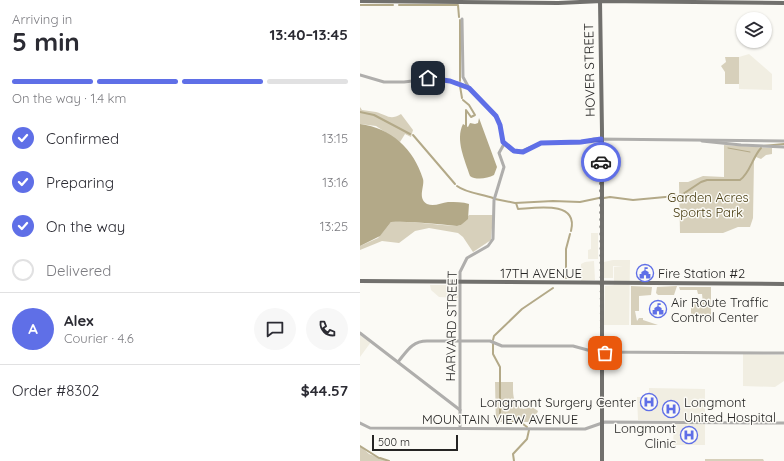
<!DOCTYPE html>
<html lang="en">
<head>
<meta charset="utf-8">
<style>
  :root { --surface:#fff; --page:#f7f7f7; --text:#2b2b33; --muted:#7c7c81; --line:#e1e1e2; --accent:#5f6fe7 }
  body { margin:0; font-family:Quicksand,sans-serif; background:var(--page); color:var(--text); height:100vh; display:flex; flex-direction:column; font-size:15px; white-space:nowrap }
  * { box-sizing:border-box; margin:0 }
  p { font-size:13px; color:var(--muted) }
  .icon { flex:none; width:22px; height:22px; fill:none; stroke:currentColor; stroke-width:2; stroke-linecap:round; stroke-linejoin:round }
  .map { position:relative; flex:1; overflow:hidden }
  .drawer { display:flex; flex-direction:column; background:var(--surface); width:360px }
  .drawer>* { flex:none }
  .fabs { position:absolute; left:376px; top:12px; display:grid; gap:8px }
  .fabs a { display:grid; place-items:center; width:36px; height:36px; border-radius:50%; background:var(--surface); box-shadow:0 1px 3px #0004; font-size:20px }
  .scale { position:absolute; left:12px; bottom:10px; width:86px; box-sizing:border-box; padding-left:4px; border:2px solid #252423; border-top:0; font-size:11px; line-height:14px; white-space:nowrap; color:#252423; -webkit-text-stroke:3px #fbfaf5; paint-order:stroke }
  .pin { position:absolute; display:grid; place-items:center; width:34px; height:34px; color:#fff; margin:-17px; border-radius:8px; box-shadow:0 2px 6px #0006 }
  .courier { position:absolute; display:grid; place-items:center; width:40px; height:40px; margin:-20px; border:3px solid #5f6fe7; border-radius:50%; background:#fff; color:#222; box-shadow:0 1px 5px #0007 }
  .head em { font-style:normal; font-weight:700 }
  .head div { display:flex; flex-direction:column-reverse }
  .head { display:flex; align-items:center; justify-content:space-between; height:68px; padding:0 12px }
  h1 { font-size:26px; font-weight:700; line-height:30px }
  .bar { display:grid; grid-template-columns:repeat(4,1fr); gap:6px 4px; align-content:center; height:48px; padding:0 12px }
  .bar i { height:5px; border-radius:3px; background:var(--line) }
  .bar .current { background:var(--accent) }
  .bar p { grid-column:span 4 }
  .line { display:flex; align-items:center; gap:10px; padding:0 12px; border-top:1px solid var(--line) }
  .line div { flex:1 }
  .round { display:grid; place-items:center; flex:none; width:42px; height:42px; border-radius:21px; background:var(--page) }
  ol { padding:0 12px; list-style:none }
  li { display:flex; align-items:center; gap:12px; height:44px }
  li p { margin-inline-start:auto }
  li .icon { padding:4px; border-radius:50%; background:var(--accent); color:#fff; stroke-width:4 }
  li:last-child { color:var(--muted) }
  li i { width:22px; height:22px; border:2px solid var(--line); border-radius:50% }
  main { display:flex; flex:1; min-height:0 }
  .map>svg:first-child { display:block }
</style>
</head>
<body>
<main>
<section class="drawer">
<div class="head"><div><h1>5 min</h1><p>Arriving in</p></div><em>13:40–13:45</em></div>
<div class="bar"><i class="current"></i><i class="current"></i><i class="current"></i><i></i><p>On the way · 1.4 km</p></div>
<ol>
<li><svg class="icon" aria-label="check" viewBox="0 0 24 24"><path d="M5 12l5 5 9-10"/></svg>Confirmed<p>13:15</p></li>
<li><svg class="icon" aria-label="check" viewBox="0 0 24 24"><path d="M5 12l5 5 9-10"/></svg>Preparing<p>13:16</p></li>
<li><svg class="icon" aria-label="check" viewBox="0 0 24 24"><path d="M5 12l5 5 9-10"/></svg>On the way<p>13:25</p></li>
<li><i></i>Delivered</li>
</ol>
<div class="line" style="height:72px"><b class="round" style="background:var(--accent);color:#fff">A</b><div><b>Alex</b><p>Courier · 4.6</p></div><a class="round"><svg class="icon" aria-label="chat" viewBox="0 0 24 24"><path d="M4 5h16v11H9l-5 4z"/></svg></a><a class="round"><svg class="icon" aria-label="phone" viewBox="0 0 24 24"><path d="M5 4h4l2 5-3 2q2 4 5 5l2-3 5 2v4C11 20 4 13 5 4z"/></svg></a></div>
<div class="line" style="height:52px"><div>Order #8302</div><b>$44.57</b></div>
</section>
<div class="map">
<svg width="424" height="461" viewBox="0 0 424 461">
  <rect width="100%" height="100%" fill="#fbfaf5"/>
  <g fill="#f1eee2">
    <path d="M389,54L412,74V90L379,89V57Z"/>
    <path d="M231,233H238V259H228V250L231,249Z"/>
    <path d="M253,260H270L269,325H244L245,286L254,285V267H263L253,266V278H244V262Z"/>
    <path d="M234,261L235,280L221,281V264L225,262Z"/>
    <path d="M70,285H98V298L79,297L71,290Z"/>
    <path d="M0,334L11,342L0,357Z"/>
    <path d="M383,354L424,355V381L415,387L383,386Z"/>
    <path d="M289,388L345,389V421L278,420L277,397H289Z"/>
    <path d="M314,424H345V445H313Z"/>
  </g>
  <g fill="#d7d0bb">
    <path d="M365,57H379V84H365V72L361,66L366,62Z"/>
    <path d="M0,107L2,110C7,111 11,111 16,112C27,115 30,121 41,114L53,130L51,137L45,134L40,142L16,126L0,124Z"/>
    <path d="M364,145L412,148V154L406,155L401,159L396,157L394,161L393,218L390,227H378L363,233H320L319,182H328L343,176L364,177Z"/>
    <path d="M109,215H133L131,240L113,252L103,237L98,233L69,228L55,231L39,243L22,241L0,250V246L18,238L31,222C53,221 75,225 97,226L101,225Z"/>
    <path d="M271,286L292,287L291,295L279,296V311H275L277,321L279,318H283V320L298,325H271Z"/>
    <path d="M317,286L314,295H298L296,293L297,287Z"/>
    <path d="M319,287H351V318L331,317V303H343L342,294H338L337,290H320Z"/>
    <path d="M135,382H153C153,394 152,403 163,409L172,407L178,411L173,422H137L136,427Z"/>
    <path d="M0,446L9,454L27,461H0Z"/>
    <path d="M345,459H403L404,461H345Z"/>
  </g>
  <g fill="#b3a988">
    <path d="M119,118L137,167L134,175C127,179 115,180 110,176C105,160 95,140 103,124L108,127L110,123L115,124L118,123Z"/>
    <path d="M0,124C31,128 54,149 63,179C65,186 57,198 67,204C74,207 81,203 88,202C95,202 103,202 109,204L108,219L101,225L97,226C75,224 53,221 31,222L20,236L0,246Z"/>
    <path d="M237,143L235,162L225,165L228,163L231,145Z"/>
  </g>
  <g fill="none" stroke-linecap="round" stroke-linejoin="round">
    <path stroke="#b3a988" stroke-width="1" d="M368,148L390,152"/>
    <g stroke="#b3a988" stroke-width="2">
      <path d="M0,5H33"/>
      <path d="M39,5H98L99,17"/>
      <path d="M100,20V81"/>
      <path d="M100,86L102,98"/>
      <path d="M103,100L109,105L115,115L111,117L106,110V127"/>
      <path d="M0,112L14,115L50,134"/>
      <path d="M53,135L95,184"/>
      <path d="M403,146L424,144"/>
      <path d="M97,186C106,193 122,194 133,198"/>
      <path d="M320,196L341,182L347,180H380C390,173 392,158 401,148"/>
      <path d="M244,198L250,197L273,200L316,196"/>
      <path d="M135,199L155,203L193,201L220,202L239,198"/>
      <path d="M156,203L158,209C175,208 219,200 211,231"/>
      <path d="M206,278V249L210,234"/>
      <path d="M133,340L134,336L162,309L193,288"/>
      <path d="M133,344V354L140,367V417L146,421H159L167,427"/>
      <path d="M0,446L19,458"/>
      <path d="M20,458L29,461"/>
      <path d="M154,461L153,454L167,439L169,430"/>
    </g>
    <g stroke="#afaeac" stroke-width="3">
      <path d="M102,19L103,77L109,88L136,116L139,121L143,142L151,150L160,152L181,143H219L234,139L424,141"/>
      <path d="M0,75L24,82H44L77,78L101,84L109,88"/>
      <path d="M342,141L381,145L424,147"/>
      <path d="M0,333L100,410"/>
      <path d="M38,362C47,351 52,341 67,341H130L142,346H213L235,352L424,353"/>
      <path d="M0,423L10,428L225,429L245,422L424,423"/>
      <path d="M100,428V272L107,258L128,246L133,239L134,200L144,167L139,153L144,144"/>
    </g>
    <g stroke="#71706d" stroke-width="4">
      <path d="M0,1L198,3L242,1L424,3"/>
      <path d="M240,1L242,132V461"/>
      <path d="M0,281L424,284"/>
    </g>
  </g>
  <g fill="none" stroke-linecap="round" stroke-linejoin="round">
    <path stroke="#706f6c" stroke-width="4" stroke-dasharray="0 7.2" d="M241,162L242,351V353H245"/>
    <path stroke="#5f6fe7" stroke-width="5" d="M68,78L90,81L109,88L136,116L140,125L143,142L154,151L163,152L181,143L221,142L241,139V162"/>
  </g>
  <defs>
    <g id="civic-ring" transform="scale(0.9)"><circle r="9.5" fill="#fbfaf5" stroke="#5f6fe7" stroke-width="1.5"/><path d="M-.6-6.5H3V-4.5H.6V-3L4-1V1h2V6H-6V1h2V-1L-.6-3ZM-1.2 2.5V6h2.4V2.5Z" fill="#5f6fe7"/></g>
    <g id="hospital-ring" transform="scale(0.9)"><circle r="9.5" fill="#fbfaf5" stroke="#5f6fe7" stroke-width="1.5"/><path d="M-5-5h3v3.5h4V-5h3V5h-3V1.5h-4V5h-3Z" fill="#5f6fe7"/></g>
  </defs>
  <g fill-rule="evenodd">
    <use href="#civic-ring" x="285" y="273"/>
    <use href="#civic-ring" x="298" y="309"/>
    <use href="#hospital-ring" x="289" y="402"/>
    <use href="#hospital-ring" x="311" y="409"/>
    <use href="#hospital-ring" x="329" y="435"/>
  </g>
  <g text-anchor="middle" stroke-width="3" stroke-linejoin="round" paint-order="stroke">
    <g font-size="13" fill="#252423" stroke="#fbfaf5">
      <text transform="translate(229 70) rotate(-91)" y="5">HOVER STREET</text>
      <text x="181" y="278">17TH AVENUE</text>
      <text transform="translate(91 326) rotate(-89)" y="5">HARVARD STREET</text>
      <text x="140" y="424">MOUNTAIN VIEW AVENUE</text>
    </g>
    <g font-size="13" fill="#463a0e" stroke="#fbfaf5">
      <text x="348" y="202">Garden Acres<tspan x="348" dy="15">Sports Park</tspan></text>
    </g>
    <g font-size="13" fill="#252423" stroke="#fbfaf5" text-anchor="start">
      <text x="298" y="278">Fire Station #2</text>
      <text x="311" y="307">Air Route Traffic<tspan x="311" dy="15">Control Center</tspan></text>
      <text x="276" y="407" text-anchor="end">Longmont Surgery Center</text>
      <text x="324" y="407">Longmont<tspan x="324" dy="15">United Hospital</tspan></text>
      <text x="316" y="433" text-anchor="end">Longmont<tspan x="316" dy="15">Clinic</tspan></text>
    </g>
  </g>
</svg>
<div class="fabs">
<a><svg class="icon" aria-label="layers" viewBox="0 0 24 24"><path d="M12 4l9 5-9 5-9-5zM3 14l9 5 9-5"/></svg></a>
</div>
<div class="scale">500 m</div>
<div class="pin" style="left:245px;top:353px;background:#ea580c"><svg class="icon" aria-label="bag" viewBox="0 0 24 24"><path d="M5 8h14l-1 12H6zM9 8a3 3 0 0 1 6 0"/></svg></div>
<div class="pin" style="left:68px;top:78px;background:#1f2937"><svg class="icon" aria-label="home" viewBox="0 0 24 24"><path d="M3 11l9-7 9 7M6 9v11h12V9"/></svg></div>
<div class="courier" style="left:241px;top:162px"><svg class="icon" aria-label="car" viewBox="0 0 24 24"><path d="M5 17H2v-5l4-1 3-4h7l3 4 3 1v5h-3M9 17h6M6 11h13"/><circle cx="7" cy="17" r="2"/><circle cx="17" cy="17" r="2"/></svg></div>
</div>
</main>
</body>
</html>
